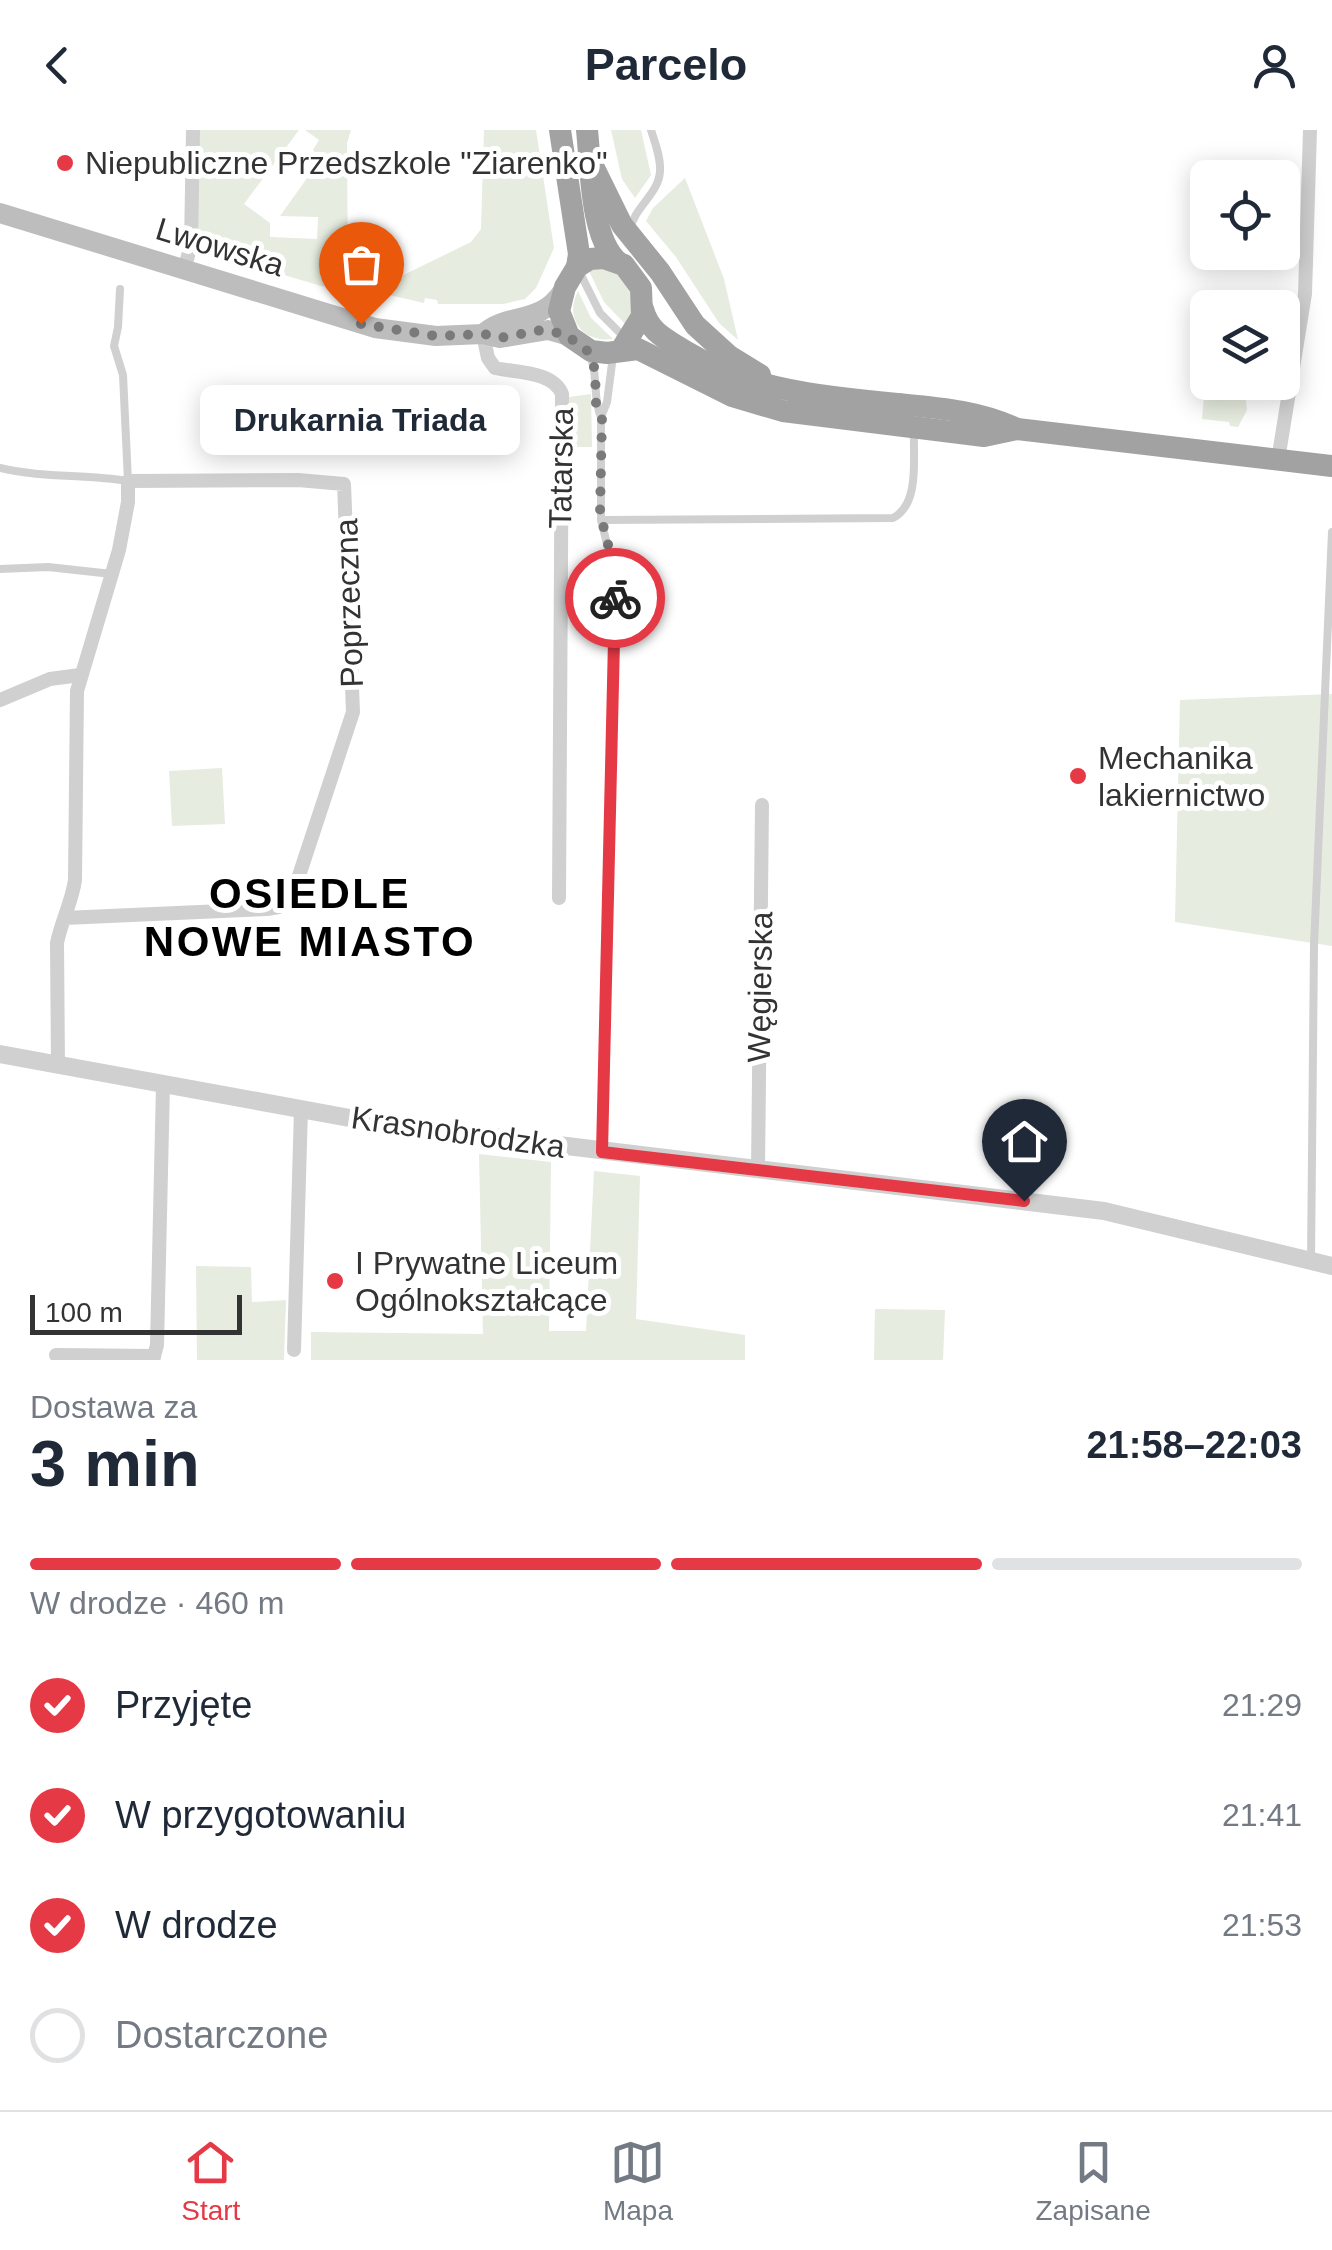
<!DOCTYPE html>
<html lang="pl">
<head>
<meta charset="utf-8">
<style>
  :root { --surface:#fff; --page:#f2f2f3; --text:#1f2937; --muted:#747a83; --line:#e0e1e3; --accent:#e63946 }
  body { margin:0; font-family:Helvetica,sans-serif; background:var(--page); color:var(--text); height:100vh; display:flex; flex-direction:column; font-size:38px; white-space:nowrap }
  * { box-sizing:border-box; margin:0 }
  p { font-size:32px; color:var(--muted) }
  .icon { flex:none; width:55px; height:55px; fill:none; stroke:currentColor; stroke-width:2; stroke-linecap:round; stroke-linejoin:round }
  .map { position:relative; height:1230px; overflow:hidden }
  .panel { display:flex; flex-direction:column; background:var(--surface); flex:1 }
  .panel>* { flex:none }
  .controls { position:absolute; left:1190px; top:30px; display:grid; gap:20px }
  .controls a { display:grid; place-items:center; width:110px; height:110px; border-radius:15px; background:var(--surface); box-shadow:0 5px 25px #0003; font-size:50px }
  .scale { position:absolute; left:30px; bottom:25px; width:212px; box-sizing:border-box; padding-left:10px; border:5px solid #333; border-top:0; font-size:28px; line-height:35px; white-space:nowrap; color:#333; -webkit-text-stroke:8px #fff; paint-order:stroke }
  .pin { position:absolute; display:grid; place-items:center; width:85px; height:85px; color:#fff; margin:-102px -42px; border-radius:50% 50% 50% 0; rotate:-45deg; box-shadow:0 0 10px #0007 }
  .pin .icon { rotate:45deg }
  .courier { position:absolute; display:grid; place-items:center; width:100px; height:100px; margin:-50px; border:8px solid #e63946; border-radius:50%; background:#fff; color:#222; box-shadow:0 2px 12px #0007 }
  .bubble { position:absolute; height:70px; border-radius:15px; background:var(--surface); box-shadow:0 5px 25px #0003; font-size:32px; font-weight:600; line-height:70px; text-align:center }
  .head em { font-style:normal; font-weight:600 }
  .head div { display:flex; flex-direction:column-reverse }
  .head { display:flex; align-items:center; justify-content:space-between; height:170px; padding:0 30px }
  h1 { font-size:65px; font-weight:600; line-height:75px }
  .bar { display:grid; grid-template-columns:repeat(4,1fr); gap:15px 10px; align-content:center; height:120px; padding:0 30px }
  .bar i { height:12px; border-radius:8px; background:var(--line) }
  .bar .on { background:var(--accent) }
  .bar p { grid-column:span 4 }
  ol { padding:0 30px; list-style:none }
  li { display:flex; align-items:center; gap:30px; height:110px }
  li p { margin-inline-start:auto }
  li .icon { padding:10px; border-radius:50%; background:var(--accent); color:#fff; stroke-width:4 }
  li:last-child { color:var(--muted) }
  li i { width:55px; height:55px; border:5px solid var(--line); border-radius:50% }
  header { display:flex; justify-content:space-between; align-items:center; height:130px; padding:0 30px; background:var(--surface); font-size:45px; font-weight:600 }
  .menu { display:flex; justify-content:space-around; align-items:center; height:140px; border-top:2px solid var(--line); background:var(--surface); font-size:28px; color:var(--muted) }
  .menu a { display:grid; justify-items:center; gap:5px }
  .menu .on { color:var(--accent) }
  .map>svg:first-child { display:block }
</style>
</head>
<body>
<header><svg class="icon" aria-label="back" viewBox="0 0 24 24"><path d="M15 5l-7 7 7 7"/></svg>Parcelo<svg class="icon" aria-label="person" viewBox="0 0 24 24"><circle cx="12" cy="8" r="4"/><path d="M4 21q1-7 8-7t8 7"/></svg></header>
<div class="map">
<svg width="1332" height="1230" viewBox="0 0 1332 1230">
  <rect width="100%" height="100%" fill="#fff"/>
  <g fill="#e6ecdf">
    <path d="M198,0H299L244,74L270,93V107L317,109L318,87L280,86L320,30L313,20L319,10L305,0H351L347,13L348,159L321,156L197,119Z"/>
    <path d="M484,0H536L554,118L536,158L525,169L503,174H438L437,170L425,168L424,173L381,163V144L385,154L471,112L481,99Z"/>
    <path d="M611,0H641L651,45L635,68L622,49Z"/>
    <path d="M685,48L724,149L738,210L719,193L676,127L646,91L653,78Z"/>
    <path d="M591,138H613L636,164L629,198L604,172L589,141Z"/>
    <path d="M578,161L591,188L613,209C582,213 564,188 578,161Z"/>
    <path d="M1205,253H1234L1245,264L1247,280L1238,297L1230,296L1229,292L1202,289Z"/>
    <path d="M591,264L592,317H566L569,267Z"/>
    <path d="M1332,564V816L1175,792L1180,570Z"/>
    <path d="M222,638L225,694L172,696L169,641Z"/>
    <path d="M479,1024L551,1032L549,1201H586L594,1041L640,1046L636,1189L745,1205V1230H311V1202L483,1204Z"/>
    <path d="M196,1136L251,1137L252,1172L286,1170L284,1230H197Z"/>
    <path d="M875,1179L945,1180L943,1230H874Z"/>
  </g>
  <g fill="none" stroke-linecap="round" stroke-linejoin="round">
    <g stroke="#d0d0d0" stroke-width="8">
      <path d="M630,100C634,77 659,64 660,41C661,28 655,13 651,0"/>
      <path d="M579,141L600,183L624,207"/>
      <path d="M589,224C599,244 592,267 601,287"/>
      <path d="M0,338C42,348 85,344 128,351L123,245L114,216L118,197L120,159"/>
      <path d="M601,390V287L607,272L613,226"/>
      <path d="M0,439L48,437L112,444"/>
      <path d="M603,1017L615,446L601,390L893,388C920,374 913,329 914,302"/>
      <path d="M1311,1131L1314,815L1332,402"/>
    </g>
    <g stroke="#d0d0d0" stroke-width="14">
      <path d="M184,140L191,115L193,0"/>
      <path d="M483,204L488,228L495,238C517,243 553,241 562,264L559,768"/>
      <path d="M1278,330L1305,164L1310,0"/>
      <path d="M0,570L50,549L80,545"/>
      <path d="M58,935L57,813C61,792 72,772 75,750L77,561L119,420L128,372V351L298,350L344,354L353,582L292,767L279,777L267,779L64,788"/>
      <path d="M758,1039L762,675"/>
      <path d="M294,1220L301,979"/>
      <path d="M56,1225L154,1226"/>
      <path d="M153,1230L157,1215L163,955"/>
    </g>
    <path stroke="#d0d0d0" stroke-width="18" d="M0,924L377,993L1104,1081L1332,1136"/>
    <g stroke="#bdbdbd" stroke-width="20">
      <path d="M0,83L375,198L436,206L483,204L500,208L548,200L569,206"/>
      <path d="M483,204C508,181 539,196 562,162"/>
    </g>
    <g stroke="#a2a2a2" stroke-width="22">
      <path d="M560,0L579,124L577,137"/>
      <path d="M587,0C591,36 590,108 618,132"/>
      <path d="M593,36L622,95L660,142L695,195L729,226L760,245"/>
      <path d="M643,179C649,202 666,209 685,221C749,260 824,267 898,274C939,278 979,281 1017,299L1332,336"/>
      <path d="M621,220L642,186L641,158L624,135L604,128L590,129L577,137L565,157L559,181L569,206L591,221L607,223L638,219L732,266L783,281L984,306L1017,299"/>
    </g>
  </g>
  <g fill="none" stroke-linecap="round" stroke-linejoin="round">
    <path stroke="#7a7a7a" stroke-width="10" stroke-dasharray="0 18" d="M361,194L436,206L484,204L500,208L542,200L564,204L586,219L591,228L595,240L596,273L602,287L600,383L616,446L615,468"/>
    <path stroke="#e63946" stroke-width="12" d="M615,468L602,1022L1024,1071"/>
  </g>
  <g fill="#e63946" stroke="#fff" stroke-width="4">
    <circle cx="65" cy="33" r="10"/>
    <circle cx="1078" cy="646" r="10"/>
    <circle cx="335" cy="1151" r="10"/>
  </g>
  <g text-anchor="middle" stroke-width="10" stroke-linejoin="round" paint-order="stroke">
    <g font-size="32" fill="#333" stroke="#fff" text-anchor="start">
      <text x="85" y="44">Niepubliczne Przedszkole "Ziarenko"</text>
      <text x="1098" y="639">Mechanika<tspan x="1098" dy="37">lakiernictwo</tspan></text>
      <text x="355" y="1144">I Prywatne Liceum<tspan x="355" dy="37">Ogólnokształcące</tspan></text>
    </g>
    <g font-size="32" fill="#333" stroke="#fff">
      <text transform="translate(220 117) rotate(17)" y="11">Lwowska</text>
      <text transform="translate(561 338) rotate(-89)" y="11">Tatarska</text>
      <text transform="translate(349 473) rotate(-92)" y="11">Poprzeczna</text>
      <text transform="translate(760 857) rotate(-89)" y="11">Węgierska</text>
      <text transform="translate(458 1002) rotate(8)" y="11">Krasnobrodzka</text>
    </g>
    <g font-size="42" font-weight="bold" letter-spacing="2.5" fill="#000" stroke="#fff">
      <text x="310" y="778">OSIEDLE<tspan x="310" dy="48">NOWE MIASTO</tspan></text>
    </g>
  </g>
</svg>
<div class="controls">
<a><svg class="icon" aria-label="locate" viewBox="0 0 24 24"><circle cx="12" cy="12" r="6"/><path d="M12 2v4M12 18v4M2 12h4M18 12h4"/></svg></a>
<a><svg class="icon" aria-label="layers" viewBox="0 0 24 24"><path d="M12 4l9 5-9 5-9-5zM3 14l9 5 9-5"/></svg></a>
</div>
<div class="scale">100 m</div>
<div class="pin" style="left:361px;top:194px;background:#ea580c"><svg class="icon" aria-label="bag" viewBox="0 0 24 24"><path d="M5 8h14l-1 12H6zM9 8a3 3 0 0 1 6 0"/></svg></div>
<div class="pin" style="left:1024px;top:1071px;background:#1f2937"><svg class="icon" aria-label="home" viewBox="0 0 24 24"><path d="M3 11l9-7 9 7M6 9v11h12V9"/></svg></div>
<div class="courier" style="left:615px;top:468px"><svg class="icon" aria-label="bike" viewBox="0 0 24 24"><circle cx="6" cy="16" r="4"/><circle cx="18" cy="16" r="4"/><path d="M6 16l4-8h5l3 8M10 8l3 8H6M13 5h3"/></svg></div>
<div class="bubble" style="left:200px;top:255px;width:320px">Drukarnia Triada</div>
</div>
<section class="panel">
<div class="head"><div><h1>3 min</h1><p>Dostawa za</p></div><em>21:58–22:03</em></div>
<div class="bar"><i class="on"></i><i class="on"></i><i class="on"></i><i></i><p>W drodze · 460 m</p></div>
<ol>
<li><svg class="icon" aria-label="check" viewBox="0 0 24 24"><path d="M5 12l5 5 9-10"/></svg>Przyjęte<p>21:29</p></li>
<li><svg class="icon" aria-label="check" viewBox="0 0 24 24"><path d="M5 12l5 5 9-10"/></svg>W przygotowaniu<p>21:41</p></li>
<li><svg class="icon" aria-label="check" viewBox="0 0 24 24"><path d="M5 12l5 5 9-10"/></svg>W drodze<p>21:53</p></li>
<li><i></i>Dostarczone</li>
</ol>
</section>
<nav class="menu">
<a class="on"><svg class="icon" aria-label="home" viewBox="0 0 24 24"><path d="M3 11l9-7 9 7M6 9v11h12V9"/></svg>Start</a>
<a><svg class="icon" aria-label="map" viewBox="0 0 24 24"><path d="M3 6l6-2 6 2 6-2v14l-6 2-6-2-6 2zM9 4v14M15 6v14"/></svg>Mapa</a>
<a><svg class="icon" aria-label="saved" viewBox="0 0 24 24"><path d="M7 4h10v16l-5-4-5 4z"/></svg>Zapisane</a>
</nav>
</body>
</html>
